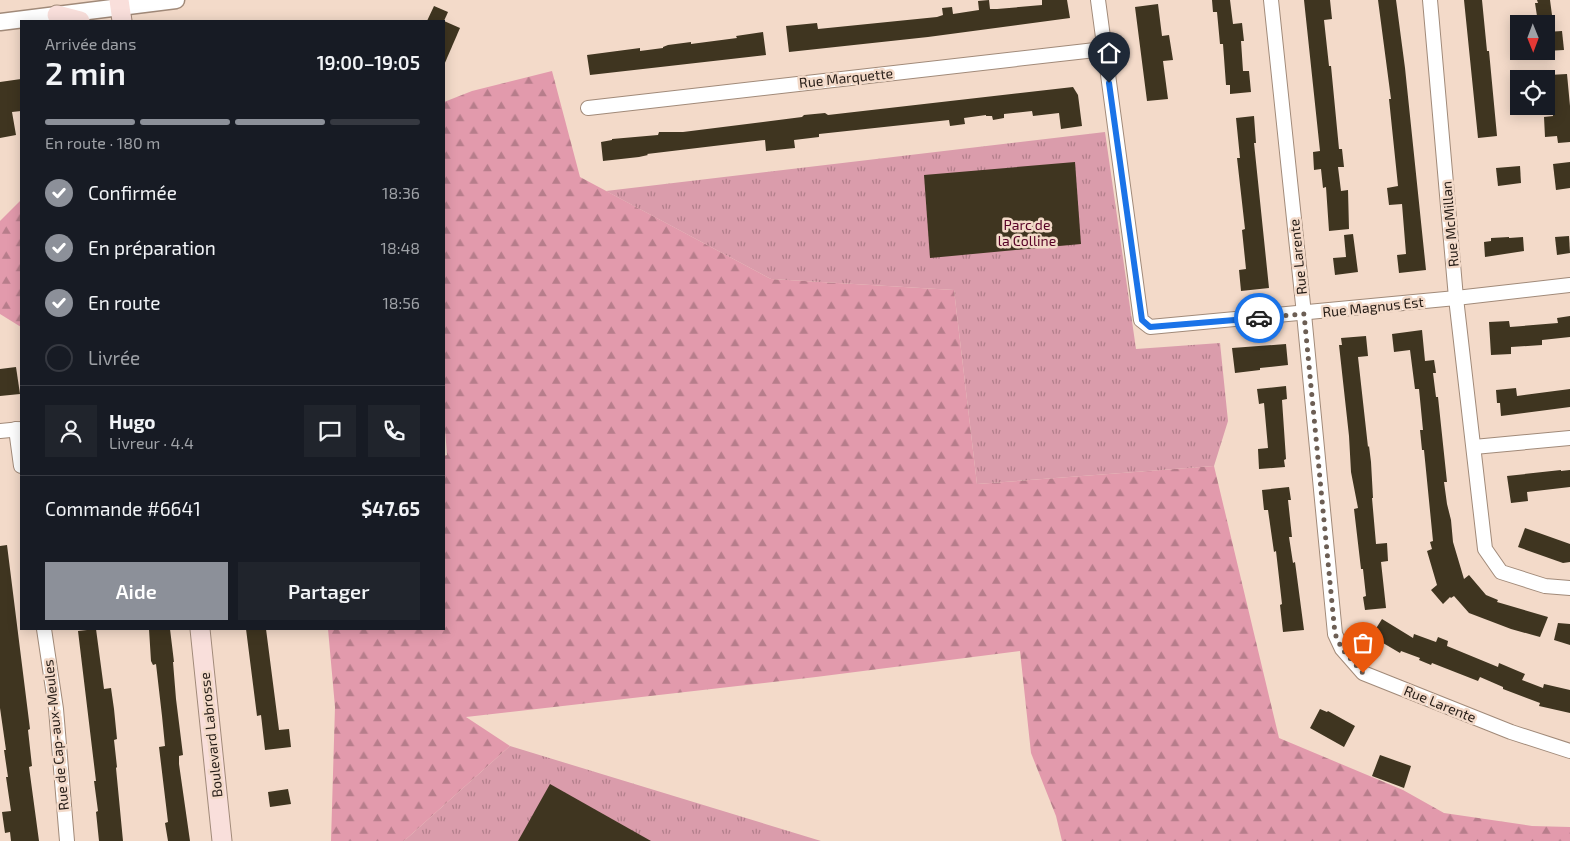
<!DOCTYPE html>
<html lang="fr">
<head>
<meta charset="utf-8">
<style>
  :root { --surface:#171b24; --page:#20242c; --text:#f1f3f6; --muted:#9ea1a6; --line:#363941; --accent:#8c9099 }
  body { margin:0; font-family:"Exo 2",sans-serif; background:var(--page); color:var(--text); height:100vh; display:flex; flex-direction:column; font-size:19px; white-space:nowrap }
  * { box-sizing:border-box; margin:0 }
  p { font-size:16px; color:var(--muted) }
  .icon { flex:none; width:28px; height:28px; fill:none; stroke:currentColor; stroke-width:2; stroke-linecap:round; stroke-linejoin:round }
  .map { position:relative; flex:1; overflow:hidden }
  .sheet { position:absolute; left:20px; top:20px; width:425px; height:610px; display:flex; flex-direction:column; background:var(--surface); border-radius:0px; box-shadow:0 2px 12px #0003 }
  .sheet>* { flex:none }
  .needle { width:32px; rotate:179deg }
  .fabs { position:absolute; left:1510px; top:15px; display:grid; gap:10px }
  .fabs a { display:grid; place-items:center; width:45px; height:45px; border-radius:0px; background:var(--surface); box-shadow:0 2px 12px #0003; font-size:25px }
  .pin { position:absolute; display:grid; place-items:center; width:42px; height:42px; color:#fff; margin:-51px -21px; border-radius:50% 50% 50% 0; rotate:-45deg; box-shadow:0 0 5px #0007 }
  .pin .icon { rotate:45deg }
  .courier { position:absolute; display:grid; place-items:center; width:50px; height:50px; margin:-25px; border:4px solid #1a73e8; border-radius:50%; background:#fff; color:#222; box-shadow:0 1px 6px #0007 }
  .overview em { font-style:normal; font-weight:600 }
  .overview div { display:flex; flex-direction:column-reverse }
  .overview { display:flex; align-items:center; justify-content:space-between; height:85px; padding:0 25px }
  h1 { font-size:32px; font-weight:600; line-height:38px }
  .bar { display:grid; grid-template-columns:repeat(4,1fr); gap:8px 5px; align-content:center; height:60px; padding:0 25px }
  .bar i { height:6px; border-radius:4px; background:var(--line) }
  .bar .on { background:var(--accent) }
  .bar p { grid-column:span 4 }
  .line { display:flex; align-items:center; gap:12px; padding:0 25px; border-top:1px solid var(--line) }
  .line div { flex:1 }
  .round { display:grid; place-items:center; flex:none; width:52px; height:52px; border-radius:0px; background:var(--page) }
  ol { padding:0 25px; list-style:none }
  li { display:flex; align-items:center; gap:15px; height:55px }
  li p { margin-inline-start:auto }
  li .icon { padding:5px; border-radius:50%; background:var(--accent); color:#fff; stroke-width:4 }
  li:last-child { color:var(--muted) }
  li i { width:28px; height:28px; border:2px solid var(--line); border-radius:50% }
  .button { display:flex; gap:10px; margin-top:auto; padding:10px 25px }
  .button a { flex:1; height:58px; border-radius:0px; background:var(--accent); color:#fff; font-size:20px; font-weight:600; line-height:58px; text-align:center }
  .button a+a { background:var(--page); color:var(--text) }
  .map>svg:first-child { display:block }
</style>
</head>
<body>
<div class="map">
<svg width="1570" height="841" viewBox="0 0 1570 841">
  <defs>
    <pattern id="forest-firs" width="22" height="20" patternUnits="userSpaceOnUse" patternTransform="scale(1.25)"><rect width="22" height="20" fill="#e29aac"/><path d="M5 1l3.5 6h-7zM16 11l3.5 6h-7z" fill="#b77d8b"/></pattern>
    <pattern id="park-tufts" width="24" height="20" patternUnits="userSpaceOnUse" patternTransform="scale(1.25)"><rect width="24" height="20" fill="#da9cab"/><path d="M3 7l-1-3M5 7V3M7 7l1-3M15 17l-1-3M17 17v-4M19 17l1-3" fill="none" stroke="#b17e8a"/></pattern>
  </defs>
  <rect width="100%" height="100%" fill="#f3dac9"/>
  <g fill="url(#forest-firs)">
    <path d="M552,71L580,177L771,279L954,290L977,484L1214,466L1279,738L1403,790L1444,813L1532,826L1570,827V841H1062L1056,816L1031,753L1020,651L816,677L466,717L510,746L404,841H331L335,707L328,629H444V456L447,455L444,417V102L472,91Z"/>
    <path d="M21,200V327L0,314V221Z"/>
  </g>
  <g fill="url(#park-tufts)">
    <path d="M1105,132L1136,349L1220,343L1228,421L1214,466L977,484L954,290L771,279L606,191Z"/>
    <path d="M510,746L821,841H404Z"/>
  </g>
  <g fill="#3f3520">
    <path d="M989,0L990,9H997L1042,5V0H1067L1070,18L928,37L789,52L786,26L817,23L818,29L937,17L943,15L942,8L952,7L953,14L979,10L978,1Z"/>
    <path d="M1212,0H1230L1233,24L1242,23L1244,41H1241L1243,71H1249L1251,92L1230,94V85H1226L1223,44H1220L1217,12H1213Z"/>
    <path d="M1304,0H1330L1332,19L1324,20L1329,66H1331L1339,149H1342L1344,167H1338L1341,191L1348,190L1349,229L1329,231L1326,187L1323,188L1321,169L1314,170L1313,152L1320,151Z"/>
    <path d="M1378,0H1396L1405,68L1426,270L1399,273L1397,255L1406,254L1402,204L1389,205L1387,188L1398,186L1389,99H1391Z"/>
    <path d="M1464,0H1482L1487,51H1489L1497,136L1478,138Z"/>
    <path d="M1537,0H1550L1552,15L1537,16L1535,3H1538Z"/>
    <path d="M1158,4L1162,36L1169,35L1173,60L1163,61L1168,99L1147,101L1135,7Z"/>
    <path d="M434,6L448,12L444,21H427Z"/>
    <path d="M444,21L460,28L444,65Z"/>
    <path d="M1562,31L1564,50L1546,51V32Z"/>
    <path d="M763,32L766,55L590,75L587,55L640,48V51L663,48V47L668,45L691,42V44L737,38L736,36Z"/>
    <path d="M1567,74L1570,106V142L1558,143L1557,136L1545,137L1544,117L1553,116L1549,75Z"/>
    <path d="M21,79V111L12,112L16,135L0,138V82Z"/>
    <path d="M1073,87L1078,95L1082,126L1061,129L1059,113L1033,116L1032,111L1004,114V118L993,120L992,116H986V115L964,118L965,124L950,126L949,120L819,134V137L794,140L795,148L766,151L765,140L647,154L648,155L639,157L603,161L601,142L612,140V139L658,135L659,132H683L763,122L802,117L804,115L825,113L828,115Z"/>
    <path d="M1254,116L1256,143H1254L1269,288L1241,291L1239,270L1246,269L1242,230L1245,229L1237,158H1240L1236,118Z"/>
    <path d="M1075,162L1081,244L930,258L924,175Z"/>
    <path d="M1570,162V188L1556,190L1553,164Z"/>
    <path d="M1520,166L1521,183L1498,186L1496,168Z"/>
    <path d="M1353,234L1358,272L1335,275L1333,258L1346,257L1344,235Z"/>
    <path d="M1569,236L1570,253L1557,255L1555,237Z"/>
    <path d="M1509,237V238L1523,237L1524,251L1485,257L1484,242L1491,241V238Z"/>
    <path d="M1570,316V337L1542,340V345L1511,347V354L1491,355L1489,322L1509,321L1510,327L1558,323L1557,318Z"/>
    <path d="M1422,330L1425,361L1434,360L1436,373H1433L1436,397H1438L1447,482H1444L1447,504L1451,520L1453,542L1464,579L1469,575L1486,595L1498,600L1497,602L1548,617L1540,637L1511,629L1469,613L1454,596L1451,598L1450,597L1443,604L1431,590L1437,585L1427,551L1432,549L1430,542L1433,541L1424,450H1422L1420,430H1423L1419,389H1415L1410,350L1394,352L1392,334Z"/>
    <path d="M1366,336L1368,356L1358,357L1368,447L1369,446L1371,462L1373,498H1372L1376,544L1387,543L1388,561L1381,562L1386,608L1365,610L1363,597L1366,596L1363,569H1361L1354,509L1358,508L1351,472L1349,436L1339,345H1342L1341,338Z"/>
    <path d="M1286,344L1288,365L1260,368V370L1235,373L1232,348Z"/>
    <path d="M16,367L20,394L0,396V369Z"/>
    <path d="M1286,386L1287,399L1282,400L1286,459L1284,460L1285,467L1259,469L1258,449L1268,448L1264,403L1259,404L1257,389Z"/>
    <path d="M1516,388L1517,396L1570,389V407L1501,416L1500,403H1497L1496,390Z"/>
    <path d="M1561,470V471L1570,470V487L1527,492L1528,501L1511,503L1507,476Z"/>
    <path d="M1289,487L1291,500H1288L1292,537H1289L1293,563L1295,562L1304,630L1283,632L1280,605L1282,604L1276,551L1274,552L1268,510H1264L1262,490Z"/>
    <path d="M1525,528L1570,544V562L1563,563L1518,547Z"/>
    <path d="M7,545L30,729L28,730L32,766L29,767L39,841H11L10,832L5,833L2,812L11,811L6,777H8L4,750H6L0,708V546Z"/>
    <path d="M1382,619L1413,638L1414,634L1436,642L1438,637L1448,641L1447,646L1498,667L1499,663L1525,674L1522,680L1543,688L1544,684L1570,690V713L1539,706L1540,703L1503,689V687L1480,677L1478,681L1432,663L1431,665L1419,660L1420,658L1401,651L1400,653L1383,643L1382,645L1370,638Z"/>
    <path d="M1558,623L1570,624V645L1554,640Z"/>
    <path d="M96,629L104,689L111,688L114,709L117,739L114,740L117,767L116,768L123,841H99L96,812L98,811L94,781H96L78,631Z"/>
    <path d="M149,629H170L174,662H173L176,699L183,755L179,756V764L190,841H168L165,823L168,822L159,747L165,746L162,716L156,664L153,665L151,661Z"/>
    <path d="M246,629H266L279,730L289,729L291,747L265,750L261,715L257,716Z"/>
    <path d="M1320,709L1327,712L1328,711L1355,726L1344,747L1310,728Z"/>
    <path d="M1380,755L1411,766L1404,788L1372,776Z"/>
    <path d="M550,784L651,841H518Z"/>
    <path d="M288,789L291,804L270,807L268,792Z"/>
  </g>
  <g fill="none" stroke-linecap="round" stroke-linejoin="round">
    <g stroke="#a18a79" stroke-width="16">
      <g id="minor">
        <path d="M1098,0L1141,320L1150,327L1456,298L1570,285"/>
        <path d="M1271,0L1304,314L1335,634L1342,649L1363,673L1511,732L1570,751"/>
        <path d="M1430,0L1456,298L1485,549L1501,572L1545,586L1570,588"/>
        <path d="M588,108L1104,49"/>
        <path d="M16,429L21,466"/>
        <path d="M0,431L21,429"/>
        <path d="M1474,447L1570,438"/>
        <path d="M44,629L56,709L67,841"/>
      </g>
    </g>
    <g stroke="#a18a79" stroke-width="19">
      <path id="tertiary" d="M0,22L176,0"/>
    </g>
    <g stroke="#a18a79" stroke-width="21">
      <g id="secondary">
        <path d="M119,0L122,21"/>
        <path d="M57,15L80,21"/>
        <path d="M200,629L222,841"/>
      </g>
    </g>
    <use href="#minor" stroke="#fff" stroke-width="14"/>
    <use href="#tertiary" stroke="#fff" stroke-width="16"/>
    <use href="#secondary" stroke="#f9dfdb" stroke-width="19"/>
  </g>
  <g fill="none" stroke-linecap="round" stroke-linejoin="round">
    <path stroke="#6c5e54" stroke-width="5" stroke-dasharray="0 9" d="M1259,318L1304,314L1335,634L1342,649L1363,673"/>
    <path stroke="#1a73e8" stroke-width="6" d="M1109,83L1142,320L1150,327L1259,318"/>
  </g>
  <g text-anchor="middle" stroke-width="5" stroke-linejoin="round" paint-order="stroke">
    <g font-size="14" fill="#241b15" stroke="#f3dac9">
      <text transform="translate(846 78) rotate(-6)" y="5">Rue Marquette</text>
      <text transform="translate(1450 224) rotate(-95)" y="5">Rue McMillan</text>
      <text transform="translate(1298 257) rotate(-96)" y="5">Rue Larente</text>
      <text transform="translate(1373 307) rotate(-6)" y="5">Rue Magnus Est</text>
      <text transform="translate(1440 704) rotate(22)" y="5">Rue Larente</text>
      <text transform="translate(56 735) rotate(-96)" y="5">Rue de Cap-aux-Meules</text>
      <text transform="translate(211 735) rotate(-96)" y="5">Boulevard Labrosse</text>
    </g>
    <g font-size="14" fill="#570126" stroke="#f3dac9">
      <text x="1027" y="230">Parc de<tspan x="1027" dy="16">la Colline</tspan></text>
    </g>
  </g>
</svg>
<div class="fabs">
<a><svg class="needle" viewBox="-14 -14 28 28"><path d="M0-13l5 13h-10z" fill="#e53935"/><path d="M0 13l5-13h-10z" fill="#9ea1a6"/></svg></a>
<a><svg class="icon" aria-label="locate" viewBox="0 0 24 24"><circle cx="12" cy="12" r="6"/><path d="M12 2v4M12 18v4M2 12h4M18 12h4"/></svg></a>
</div>
<div class="pin" style="left:1363px;top:673px;background:#ea580c"><svg class="icon" aria-label="bag" viewBox="0 0 24 24"><path d="M5 8h14l-1 12H6zM9 8a3 3 0 0 1 6 0"/></svg></div>
<div class="pin" style="left:1109px;top:83px;background:#1f2937"><svg class="icon" aria-label="home" viewBox="0 0 24 24"><path d="M3 11l9-7 9 7M6 9v11h12V9"/></svg></div>
<div class="courier" style="left:1259px;top:318px"><svg class="icon" aria-label="car" viewBox="0 0 24 24"><path d="M5 17H2v-5l4-1 3-4h7l3 4 3 1v5h-3M9 17h6M6 11h13"/><circle cx="7" cy="17" r="2"/><circle cx="17" cy="17" r="2"/></svg></div>
<section class="sheet">
<div class="overview"><div><h1>2 min</h1><p>Arrivée dans</p></div><em>19:00–19:05</em></div>
<div class="bar"><i class="on"></i><i class="on"></i><i class="on"></i><i></i><p>En route · 180 m</p></div>
<ol>
<li><svg class="icon" aria-label="check" viewBox="0 0 24 24"><path d="M5 12l5 5 9-10"/></svg>Confirmée<p>18:36</p></li>
<li><svg class="icon" aria-label="check" viewBox="0 0 24 24"><path d="M5 12l5 5 9-10"/></svg>En préparation<p>18:48</p></li>
<li><svg class="icon" aria-label="check" viewBox="0 0 24 24"><path d="M5 12l5 5 9-10"/></svg>En route<p>18:56</p></li>
<li><i></i>Livrée</li>
</ol>
<div class="line" style="height:90px"><a class="round"><svg class="icon" aria-label="person" viewBox="0 0 24 24"><circle cx="12" cy="8" r="4"/><path d="M4 21q1-7 8-7t8 7"/></svg></a><div><b>Hugo</b><p>Livreur · 4.4</p></div><a class="round"><svg class="icon" aria-label="chat" viewBox="0 0 24 24"><path d="M4 5h16v11H9l-5 4z"/></svg></a><a class="round"><svg class="icon" aria-label="phone" viewBox="0 0 24 24"><path d="M5 4h4l2 5-3 2q2 4 5 5l2-3 5 2v4C11 20 4 13 5 4z"/></svg></a></div>
<div class="line" style="height:65px"><div>Commande #6641</div><b>$47.65</b></div>
<div class="button"><a>Aide</a><a>Partager</a></div>
</section>
</div>
</body>
</html>
